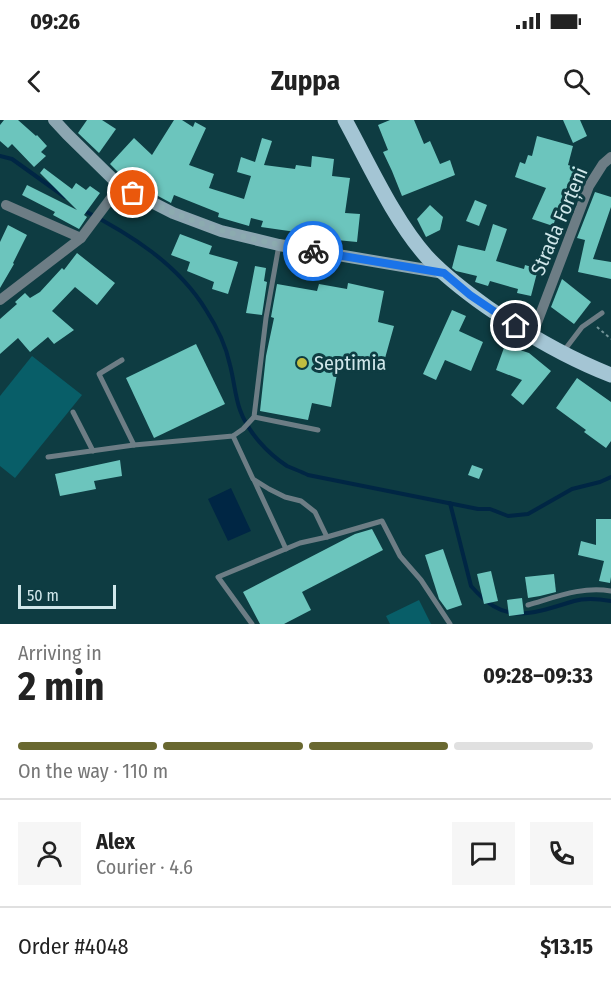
<!DOCTYPE html>
<html lang="en">
<head>
<meta charset="utf-8">
<style>
  :root { --surface:#fff; --page:#f6f6f6; --text:#222; --muted:#767676; --line:#e0e0e0; --accent:#696830 }
  body { margin:0; font-family:"Fira Sans Condensed",sans-serif; background:var(--page); color:var(--text); height:100vh; display:flex; flex-direction:column; font-size:22px; white-space:nowrap }
  * { box-sizing:border-box; margin:0 }
  p { font-size:20px; color:var(--muted) }
  .icon { flex:none; width:33px; height:33px; fill:none; stroke:currentColor; stroke-width:2; stroke-linecap:round; stroke-linejoin:round }
  .map { position:relative; height:504px; overflow:hidden }
  .details { display:flex; flex-direction:column; background:var(--surface); flex:1 }
  .details>* { flex:none }
  .scale { position:absolute; left:18px; bottom:15px; width:98px; box-sizing:border-box; padding-left:6px; border:3px solid #d0e7ea; border-top:0; font-size:16px; line-height:21px; white-space:nowrap; color:#d0e7ea; -webkit-text-stroke:4px #0e3c42; paint-order:stroke }
  .pin { position:absolute; display:grid; place-items:center; width:51px; height:51px; color:#fff; margin:-26px; border:3px solid #fff; border-radius:50%; box-shadow:0 2px 6px #0007 }
  .courier { position:absolute; display:grid; place-items:center; width:60px; height:60px; margin:-30px; border:4px solid #1a73e8; border-radius:50%; background:#fff; color:#222; box-shadow:0 2px 8px #0007 }
  .summary em { font-style:normal; font-weight:700 }
  .summary div { display:flex; flex-direction:column-reverse }
  .summary { display:flex; align-items:center; justify-content:space-between; height:102px; padding:0 18px }
  h1 { font-size:39px; font-weight:700; line-height:45px }
  .bar { display:grid; grid-template-columns:repeat(4,1fr); gap:9px 6px; align-content:center; height:72px; padding:0 18px }
  .bar i { height:8px; border-radius:4px; background:var(--line) }
  .bar .current { background:var(--accent) }
  .bar p { grid-column:span 4 }
  .line { display:flex; align-items:center; gap:15px; padding:0 18px; border-top:2px solid var(--line) }
  .line div { flex:1 }
  .round { display:grid; place-items:center; flex:none; width:63px; height:63px; border-radius:0px; background:var(--page) }
  .status { display:flex; justify-content:space-between; align-items:center; height:42px; padding:0 30px; background:var(--surface); direction:ltr }
  .status svg { height:16px; fill:currentColor }
  header { display:flex; justify-content:space-between; align-items:center; height:78px; padding:0 18px; background:var(--surface); font-size:27px; font-weight:700 }
  .map>svg:first-child { display:block }
</style>
</head>
<body>
<div class="status"><b>09:26</b><svg viewBox="0 0 49 12"><path d="M0 12V9h3v3zM5 12V6h3v6zM10 12V3h3v9zM15 12V0h3v12zM26 1h20v11H26zM47 4h2v5h-2z"/></svg></div>
<header><svg class="icon" aria-label="back" viewBox="0 0 24 24"><path d="M15 5l-7 7 7 7"/></svg>Zuppa<svg class="icon" aria-label="search" viewBox="0 0 24 24"><circle cx="10" cy="10" r="6"/><path d="M15 15l6 6"/></svg></header>
<div class="map">
<svg width="611" height="504" viewBox="0 0 611 504">
  <rect width="100%" height="100%" fill="#0e3c42"/>
  <g fill="#085e68">
    <path d="M32,236L82,275L15,358L0,346V276Z"/>
    <path d="M419,480L431,504H390L386,496Z"/>
  </g>
  <path fill="#002644" d="M231,368L251,411L228,421L208,379Z"/>
  <g fill="none" stroke-linecap="round" stroke-linejoin="round">
    <g stroke="#002644" stroke-width="4">
      <path d="M0,36L12,39L65,77"/>
      <path d="M83,90C130,114 178,144 206,190C217,207 226,226 230,245C234,260 235,276 240,290C248,312 267,333 287,346C294,349 302,352 308,355L478,389H490L508,396L528,394L572,369L600,362L611,357"/>
      <path d="M450,383L471,466C504,504 526,496 574,481C584,478 600,479 611,481"/>
    </g>
  </g>
  <g fill="#6cc5bd">
    <path d="M4,0H18L36,16L37,15L47,26L41,32L46,36L34,47L12,24L8,28L0,21V5Z"/>
    <path d="M87,0H102L116,9L99,33L78,13Z"/>
    <path d="M174,0H182L193,7L195,2L206,8L189,45L214,54L209,68L244,79L251,56L237,52L241,37L255,42L262,18L272,21L264,45L295,49L296,45L311,47L312,36L334,39L332,56L350,58L345,93L360,94L357,122L295,116L296,112L261,107L263,101L251,98L249,106L218,97L219,93L174,75L171,83L123,57L110,44L134,18L152,35Z"/>
    <path d="M390,0H414L424,24L430,21L440,44L450,40L455,55L402,76L392,51L383,32L388,30L378,5Z"/>
    <path d="M563,0H580L587,16L573,23Z"/>
    <path d="M537,16L573,26L568,45L578,48L562,90L559,88L553,106L532,99L546,68L515,57L520,42L525,44L528,35L532,36Z"/>
    <path d="M44,48L72,69L76,63L86,70L90,66L100,73L84,95L87,97L79,109L53,95L55,92L22,75L27,65L77,90L40,53Z"/>
    <path d="M595,72L611,77V87L593,139L611,142V159L578,152L585,120L577,118Z"/>
    <path d="M475,80L487,85L479,106L466,101Z"/>
    <path d="M430,85L443,97L440,110L426,117L417,99Z"/>
    <path d="M493,104L507,109L496,141L524,149L525,145L538,149L531,176L517,173L518,169L490,161L488,166L475,162L477,156L456,151L452,148L458,125L485,131Z"/>
    <path d="M8,105L27,115L13,143L14,144L0,168V122Z"/>
    <path d="M180,114L212,126L209,134L238,142L228,174L212,169L214,162L187,151L190,142L171,135Z"/>
    <path d="M77,133L115,163L97,185L75,167L52,191L74,210L54,224L48,217L30,232L18,218L0,234V199L17,184L15,182L25,173L30,178L40,172L62,148L64,150Z"/>
    <path d="M255,146L266,148L264,161L267,162L262,195L246,193Z"/>
    <path d="M562,159L591,182L574,204L551,187Z"/>
    <path d="M348,163L384,171L378,202L394,206L382,249L340,237L331,287L312,283L308,300L260,291L266,236L274,198L271,197L277,164L317,171L319,164L347,169Z"/>
    <path d="M452,190L466,196L459,211L483,222L471,251L445,240L436,260L423,254Z"/>
    <path d="M196,224L225,284L154,318L126,258Z"/>
    <path d="M505,225L529,233L551,251L523,285L511,275L522,260L496,250Z"/>
    <path d="M577,258L611,282V321L606,328L584,312L586,310L556,288Z"/>
    <path d="M120,340L122,356L94,361L96,369L60,376L55,354Z"/>
    <path d="M472,345L483,349L479,359L468,355Z"/>
    <path d="M596,399H611V457L610,463L599,461L604,441L578,435L581,421L596,425Z"/>
    <path d="M372,409L383,430L302,472L311,490L284,504H260L243,472L355,414Z"/>
    <path d="M443,429L462,485L447,490L439,479L425,435Z"/>
    <path d="M491,451L498,481L484,484L477,454Z"/>
    <path d="M554,454L556,472L540,476L528,478L525,457Z"/>
    <path d="M522,478L524,494L509,496L507,480Z"/>
  </g>
  <g fill="none" stroke-linecap="round" stroke-linejoin="round">
    <path stroke="#729498" stroke-width="2" stroke-dasharray="3 3" stroke-linecap="butt" d="M597,207L611,219"/>
    <g stroke="#6d7d85" stroke-width="5">
      <path d="M563,232L582,207L602,193"/>
      <path d="M122,240L99,254L134,325"/>
      <path d="M73,292L93,331"/>
      <path d="M254,297L318,310"/>
      <path d="M233,316L253,359L269,369L285,377L301,381L315,392L327,417L382,401L400,436L421,460L450,504"/>
      <path d="M48,337L134,325L233,316L243,309L254,297L266,198L279,125"/>
      <path d="M254,360L286,429"/>
      <path d="M528,485C556,477 582,466 611,471"/>
      <path d="M252,504L218,457L300,423L327,417"/>
    </g>
    <g stroke="#6d7d85" stroke-width="10">
      <path d="M6,85L81,118"/>
      <path d="M0,180L81,118L120,66"/>
      <path d="M532,216L589,66L603,44L611,37"/>
    </g>
    <path stroke="#8ca6b1" stroke-width="12" d="M54,0L67,14L120,66L173,93L221,111L279,125L444,153"/>
    <path stroke="#a4c5d4" stroke-width="15" d="M345,0C369,44 394,100 427,137C445,156 466,172 487,187C526,214 567,238 611,255"/>
  </g>
  <g fill="none" stroke-linecap="round" stroke-linejoin="round">
    <path stroke="#8cabaf" stroke-width="6" stroke-dasharray="0 10.8" d="M133,73C192,105 247,120 313,131"/>
    <path stroke="#1a73e8" stroke-width="8" d="M313,131L444,153L470,175L516,206"/>
  </g>
  <circle fill="#c0be41" stroke="#0e3c42" stroke-width="2" cx="302" cy="243" r="6"/>
  <g text-anchor="middle" stroke-width="6" stroke-linejoin="round" paint-order="stroke">
    <g font-size="20" fill="#d0e7ea" stroke="#0e3c42">
      <text transform="translate(559 101) rotate(-67)" y="7">Strada Forțeni</text>
    </g>
    <g font-size="20" fill="#d0e7ea" stroke="#0e3c42" text-anchor="start">
      <text x="314" y="250">Septimia</text>
    </g>
  </g>
</svg>
<div class="scale">50 m</div>
<div class="pin" style="left:133px;top:73px;background:#ea580c"><svg class="icon" aria-label="bag" viewBox="0 0 24 24"><path d="M5 8h14l-1 12H6zM9 8a3 3 0 0 1 6 0"/></svg></div>
<div class="pin" style="left:516px;top:206px;background:#1f2937"><svg class="icon" aria-label="home" viewBox="0 0 24 24"><path d="M3 11l9-7 9 7M6 9v11h12V9"/></svg></div>
<div class="courier" style="left:313px;top:131px"><svg class="icon" aria-label="bike" viewBox="0 0 24 24"><circle cx="6" cy="16" r="4"/><circle cx="18" cy="16" r="4"/><path d="M6 16l4-8h5l3 8M10 8l3 8H6M13 5h3"/></svg></div>
</div>
<section class="details">
<div class="summary"><div><h1>2 min</h1><p>Arriving in</p></div><em>09:28–09:33</em></div>
<div class="bar"><i class="current"></i><i class="current"></i><i class="current"></i><i></i><p>On the way · 110 m</p></div>
<div class="line" style="height:108px"><a class="round"><svg class="icon" aria-label="person" viewBox="0 0 24 24"><circle cx="12" cy="8" r="4"/><path d="M4 21q1-7 8-7t8 7"/></svg></a><div><b>Alex</b><p>Courier · 4.6</p></div><a class="round"><svg class="icon" aria-label="chat" viewBox="0 0 24 24"><path d="M4 5h16v11H9l-5 4z"/></svg></a><a class="round"><svg class="icon" aria-label="phone" viewBox="0 0 24 24"><path d="M5 4h4l2 5-3 2q2 4 5 5l2-3 5 2v4C11 20 4 13 5 4z"/></svg></a></div>
<div class="line" style="height:78px"><div>Order #4048</div><b>$13.15</b></div>
</section>
</body>
</html>
